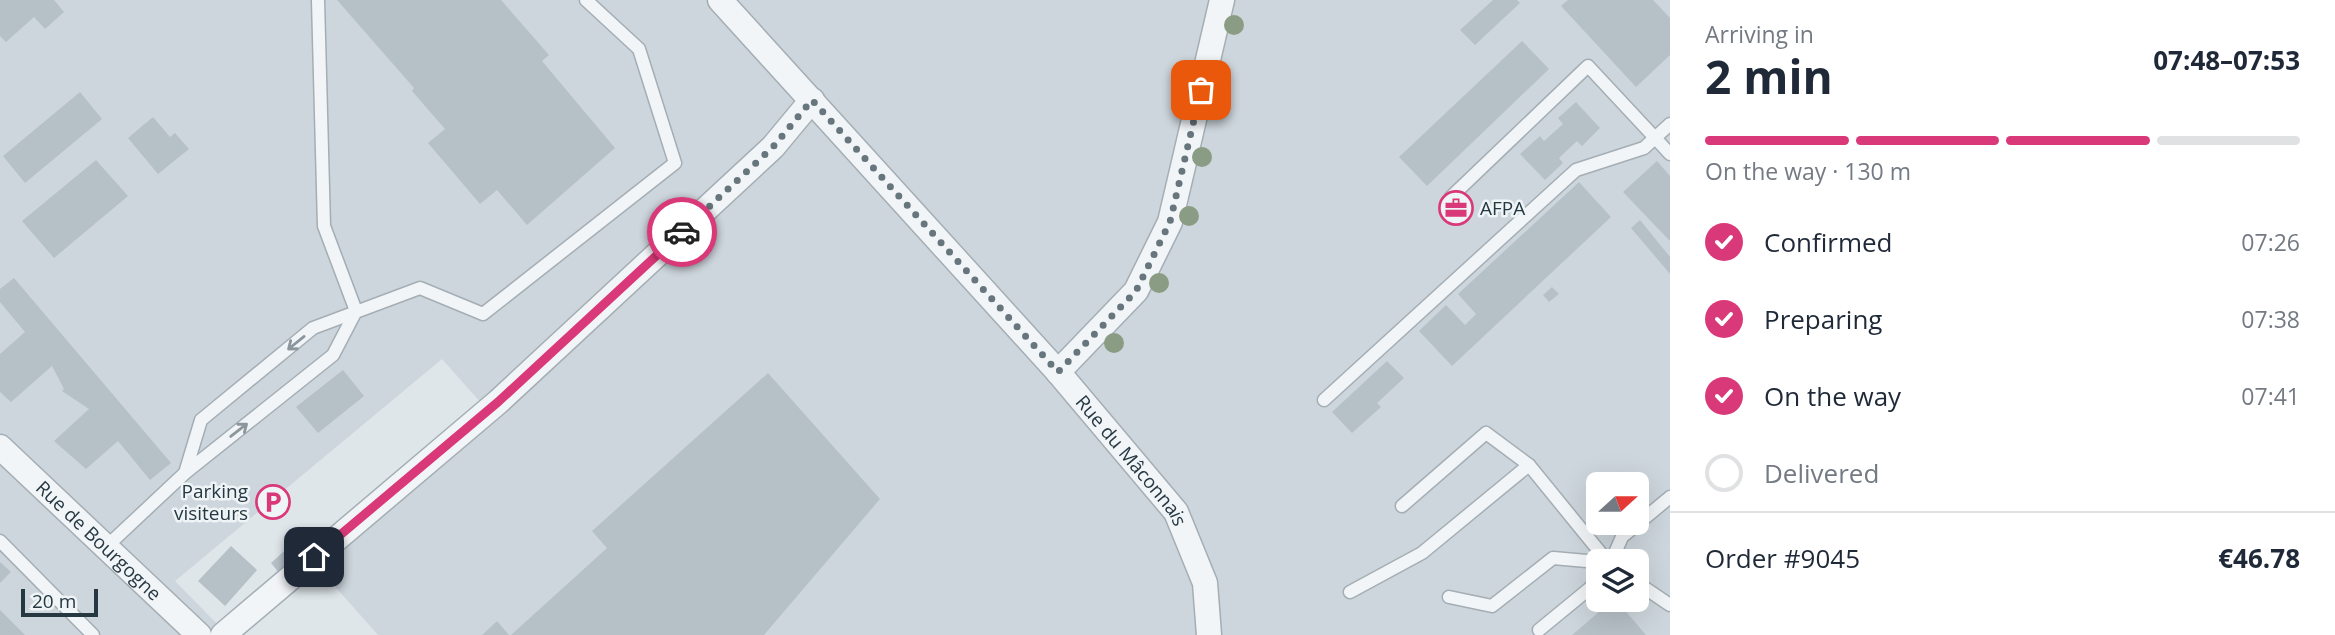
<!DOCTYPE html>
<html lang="en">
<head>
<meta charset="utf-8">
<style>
  :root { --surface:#fff; --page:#f6f6f7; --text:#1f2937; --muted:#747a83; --line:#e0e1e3; --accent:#da3979 }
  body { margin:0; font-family:"Open Sans",sans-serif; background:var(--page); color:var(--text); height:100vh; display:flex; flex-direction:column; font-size:26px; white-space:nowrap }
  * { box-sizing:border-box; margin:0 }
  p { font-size:23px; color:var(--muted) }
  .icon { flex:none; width:38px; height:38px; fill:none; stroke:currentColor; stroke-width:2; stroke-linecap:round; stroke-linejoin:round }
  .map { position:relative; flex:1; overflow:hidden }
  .side { display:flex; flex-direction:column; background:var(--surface); width:665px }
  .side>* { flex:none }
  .needle { width:46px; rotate:69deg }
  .controls { position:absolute; left:1586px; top:472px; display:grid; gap:14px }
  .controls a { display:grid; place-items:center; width:63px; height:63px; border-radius:10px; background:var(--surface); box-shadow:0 7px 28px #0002; font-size:35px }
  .scale { position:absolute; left:21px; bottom:18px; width:77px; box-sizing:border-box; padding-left:7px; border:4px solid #263842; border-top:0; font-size:19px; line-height:24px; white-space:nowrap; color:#263842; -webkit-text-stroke:5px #eff4f7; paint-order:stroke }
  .pin { position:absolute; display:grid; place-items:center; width:60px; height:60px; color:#fff; margin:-30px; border-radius:14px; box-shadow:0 4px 10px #0006 }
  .courier { position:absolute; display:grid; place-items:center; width:70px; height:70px; margin:-35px; border:5px solid #da3979; border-radius:50%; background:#fff; color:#222; box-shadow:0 2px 9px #0007 }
  .headline em { font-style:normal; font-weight:700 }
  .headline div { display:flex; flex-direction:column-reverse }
  .headline { display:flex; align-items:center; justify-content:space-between; height:119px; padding:0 35px }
  h1 { font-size:46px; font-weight:700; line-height:52px }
  .bar { display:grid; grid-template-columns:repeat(4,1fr); gap:10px 7px; align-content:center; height:84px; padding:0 35px }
  .bar i { height:9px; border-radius:5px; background:var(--line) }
  .bar .selected { background:var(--accent) }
  .bar p { grid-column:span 4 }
  .line { display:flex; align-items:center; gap:18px; padding:0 35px; border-top:2px solid var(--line) }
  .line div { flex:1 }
  ol { padding:0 35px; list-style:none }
  li { display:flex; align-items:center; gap:21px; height:77px }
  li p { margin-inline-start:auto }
  li .icon { padding:7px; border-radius:50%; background:var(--accent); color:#fff; stroke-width:4 }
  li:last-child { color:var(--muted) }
  li i { width:38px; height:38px; border:4px solid var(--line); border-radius:50% }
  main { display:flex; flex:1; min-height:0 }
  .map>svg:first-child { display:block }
</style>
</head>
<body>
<main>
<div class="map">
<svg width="1670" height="635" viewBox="0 0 1670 635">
  <rect width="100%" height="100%" fill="#dfe6ea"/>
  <path fill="#cdd6dc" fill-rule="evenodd" d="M0,0H1670V635H378L307,555L482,404L442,359L175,581L228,635H0ZM1598,485H1636V523H1598ZM1598,562H1636V600H1598Z"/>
  <g fill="#b6c1c7">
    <path d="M0,0H54L64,12L45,29L34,17L6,42L0,36Z"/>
    <path d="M337,0H501L549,55L542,61L615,148L527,225L497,190L480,204L428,143L445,129L412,91L414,88Z"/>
    <path d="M1493,0H1517L1520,3L1475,45L1460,30Z"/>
    <path d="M1568,0H1653L1670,18V55L1636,87L1561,6Z"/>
    <path d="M1522,41L1549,69L1427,186L1399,157Z"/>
    <path d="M80,92L102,119L25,183L3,156Z"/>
    <path d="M1576,102L1600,128L1582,146L1577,141L1559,158L1563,163L1545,180L1520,154L1540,136L1544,141L1563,124L1558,118Z"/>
    <path d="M153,117L170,137L175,133L189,149L158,174L128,138Z"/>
    <path d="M96,160L128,196L54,258L22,221Z"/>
    <path d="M1657,161L1670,176V241L1623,192Z"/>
    <path d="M1579,182L1611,217L1452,366L1419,331L1446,305L1465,325L1476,314L1458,294Z"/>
    <path d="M1640,220L1670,257V274L1631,228Z"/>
    <path d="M14,278L171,463L150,480L118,441L86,469L54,441L89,409L62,391L64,389L52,366L11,402L0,392V354L25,332L0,302V289Z"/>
    <path d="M1552,287L1559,294L1549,302L1543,295Z"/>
    <path d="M1387,361L1404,378L1377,403L1381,407L1352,433L1332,412Z"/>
    <path d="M343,370L364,396L318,433L296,407Z"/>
    <path d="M768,373L880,499L764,635H511L607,548L592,531Z"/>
    <path d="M293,543L303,555L280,574L271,563Z"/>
    <path d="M231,546L257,570L225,606L198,581Z"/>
    <path d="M0,562L11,572L0,583Z"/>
    <path d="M1613,600H1616L1646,635H1572Z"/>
    <path d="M0,610L25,635H0Z"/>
    <path d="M497,621L509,635H482Z"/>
  </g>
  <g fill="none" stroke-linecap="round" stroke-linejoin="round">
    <g stroke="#a4aeb4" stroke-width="15">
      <g id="lane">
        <path d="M1451,197L1588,66L1670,154"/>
        <path d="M1324,400L1576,170L1644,148L1670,124"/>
        <path d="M185,473L201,420L313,328L420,288L483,314L675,163L639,49L586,0"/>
        <path d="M1402,506L1486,433L1529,465L1608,562"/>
        <path d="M0,541L93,635"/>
        <path d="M106,547L185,473L333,355L356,311L324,226L318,0"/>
        <path d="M1611,562L1622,537L1670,497"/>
        <path d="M1636,582L1670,605"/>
        <path d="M1350,592L1422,553L1529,465"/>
        <path d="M1449,597L1492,606L1553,558L1598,562"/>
        <path d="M1539,630L1589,589L1598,578"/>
      </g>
    </g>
    <g stroke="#a4aeb4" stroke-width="27">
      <g id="street">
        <path id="s1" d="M720,0L1058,372L1176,512L1205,583L1209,635"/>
        <path d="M1058,372L1136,291L1170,222L1222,0"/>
        <path id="s2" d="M0,447L199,635"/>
        <path d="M223,635L498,402L773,147L812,100"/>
      </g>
    </g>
    <use href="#lane" stroke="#f2f5f8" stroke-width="12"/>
    <use href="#street" stroke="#f2f5f8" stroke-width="24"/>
  </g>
  <g fill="#8b9c85">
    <circle cx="1234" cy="25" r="10"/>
    <circle cx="1217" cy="96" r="10"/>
    <circle cx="1202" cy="157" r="10"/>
    <circle cx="1189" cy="216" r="10"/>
    <circle cx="1159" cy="283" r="10"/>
    <circle cx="1114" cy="343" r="10"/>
  </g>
  <defs><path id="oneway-shaft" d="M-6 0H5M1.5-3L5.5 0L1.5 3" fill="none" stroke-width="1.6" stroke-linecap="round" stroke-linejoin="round" transform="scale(1.75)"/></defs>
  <g stroke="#8c969d">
    <use href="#oneway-shaft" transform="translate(296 343) rotate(141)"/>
    <use href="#oneway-shaft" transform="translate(239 430) rotate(-38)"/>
  </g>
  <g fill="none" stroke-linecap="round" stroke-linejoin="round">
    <path stroke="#67757d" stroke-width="7" stroke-dasharray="0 12.6" d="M682,232L773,147L812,100L1058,372L1136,291L1170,222L1201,90"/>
    <path stroke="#da3979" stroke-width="9" d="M314,557L498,402L682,232"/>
  </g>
  <defs>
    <g id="office-ring" transform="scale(1.75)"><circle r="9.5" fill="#eff4f7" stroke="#da3979" stroke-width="1.5"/><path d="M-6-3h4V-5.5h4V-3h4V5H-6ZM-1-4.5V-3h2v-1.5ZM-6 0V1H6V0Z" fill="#da3979"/></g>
    <g id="parking-ring" transform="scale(1.75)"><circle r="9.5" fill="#eff4f7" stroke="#da3979" stroke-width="1.5"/><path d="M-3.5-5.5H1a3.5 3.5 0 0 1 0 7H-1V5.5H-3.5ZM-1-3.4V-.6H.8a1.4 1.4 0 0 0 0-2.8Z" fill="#da3979"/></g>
  </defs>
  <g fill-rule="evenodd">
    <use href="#office-ring" x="1456" y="208"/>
    <use href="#parking-ring" x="273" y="502"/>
  </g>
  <g text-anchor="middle" stroke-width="5" stroke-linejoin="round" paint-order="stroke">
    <g font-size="19" fill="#263842" stroke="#eff4f7" text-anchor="start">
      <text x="1480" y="215">AFPA</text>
      <text x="248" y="498" text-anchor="end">Parking<tspan x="248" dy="22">visiteurs</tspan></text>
    </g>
    <g font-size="19" fill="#263842" stroke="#eff4f7">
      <text dy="7" stroke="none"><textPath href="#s1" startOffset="618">Rue du Mâconnais</textPath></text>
      <text dy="7" stroke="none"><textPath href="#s2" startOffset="136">Rue de Bourgogne</textPath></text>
    </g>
  </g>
</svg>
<div class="controls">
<a><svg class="needle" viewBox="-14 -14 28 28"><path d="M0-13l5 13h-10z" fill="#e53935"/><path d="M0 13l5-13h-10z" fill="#747a83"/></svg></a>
<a><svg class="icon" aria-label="layers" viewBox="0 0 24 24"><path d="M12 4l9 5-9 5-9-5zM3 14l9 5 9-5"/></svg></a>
</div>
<div class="scale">20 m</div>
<div class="pin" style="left:1201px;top:90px;background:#ea580c"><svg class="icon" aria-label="bag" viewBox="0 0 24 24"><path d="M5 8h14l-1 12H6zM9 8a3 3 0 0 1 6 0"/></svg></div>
<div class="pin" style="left:314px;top:557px;background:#1f2937"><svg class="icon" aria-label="home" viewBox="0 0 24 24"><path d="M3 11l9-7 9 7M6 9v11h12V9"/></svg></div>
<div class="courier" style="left:682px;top:232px"><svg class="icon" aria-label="car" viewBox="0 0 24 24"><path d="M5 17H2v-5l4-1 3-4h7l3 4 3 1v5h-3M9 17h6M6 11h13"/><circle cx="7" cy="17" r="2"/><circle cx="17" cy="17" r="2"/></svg></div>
</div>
<section class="side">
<div class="headline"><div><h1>2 min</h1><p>Arriving in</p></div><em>07:48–07:53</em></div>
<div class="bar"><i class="selected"></i><i class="selected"></i><i class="selected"></i><i></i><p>On the way · 130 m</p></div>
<ol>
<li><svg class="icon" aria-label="check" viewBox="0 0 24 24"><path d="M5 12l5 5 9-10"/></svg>Confirmed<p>07:26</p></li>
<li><svg class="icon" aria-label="check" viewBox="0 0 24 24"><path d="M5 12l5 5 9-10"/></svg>Preparing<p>07:38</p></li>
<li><svg class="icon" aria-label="check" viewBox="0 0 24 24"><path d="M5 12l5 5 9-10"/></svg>On the way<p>07:41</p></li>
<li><i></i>Delivered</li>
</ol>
<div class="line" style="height:91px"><div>Order #9045</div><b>€46.78</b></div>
</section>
</main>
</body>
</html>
